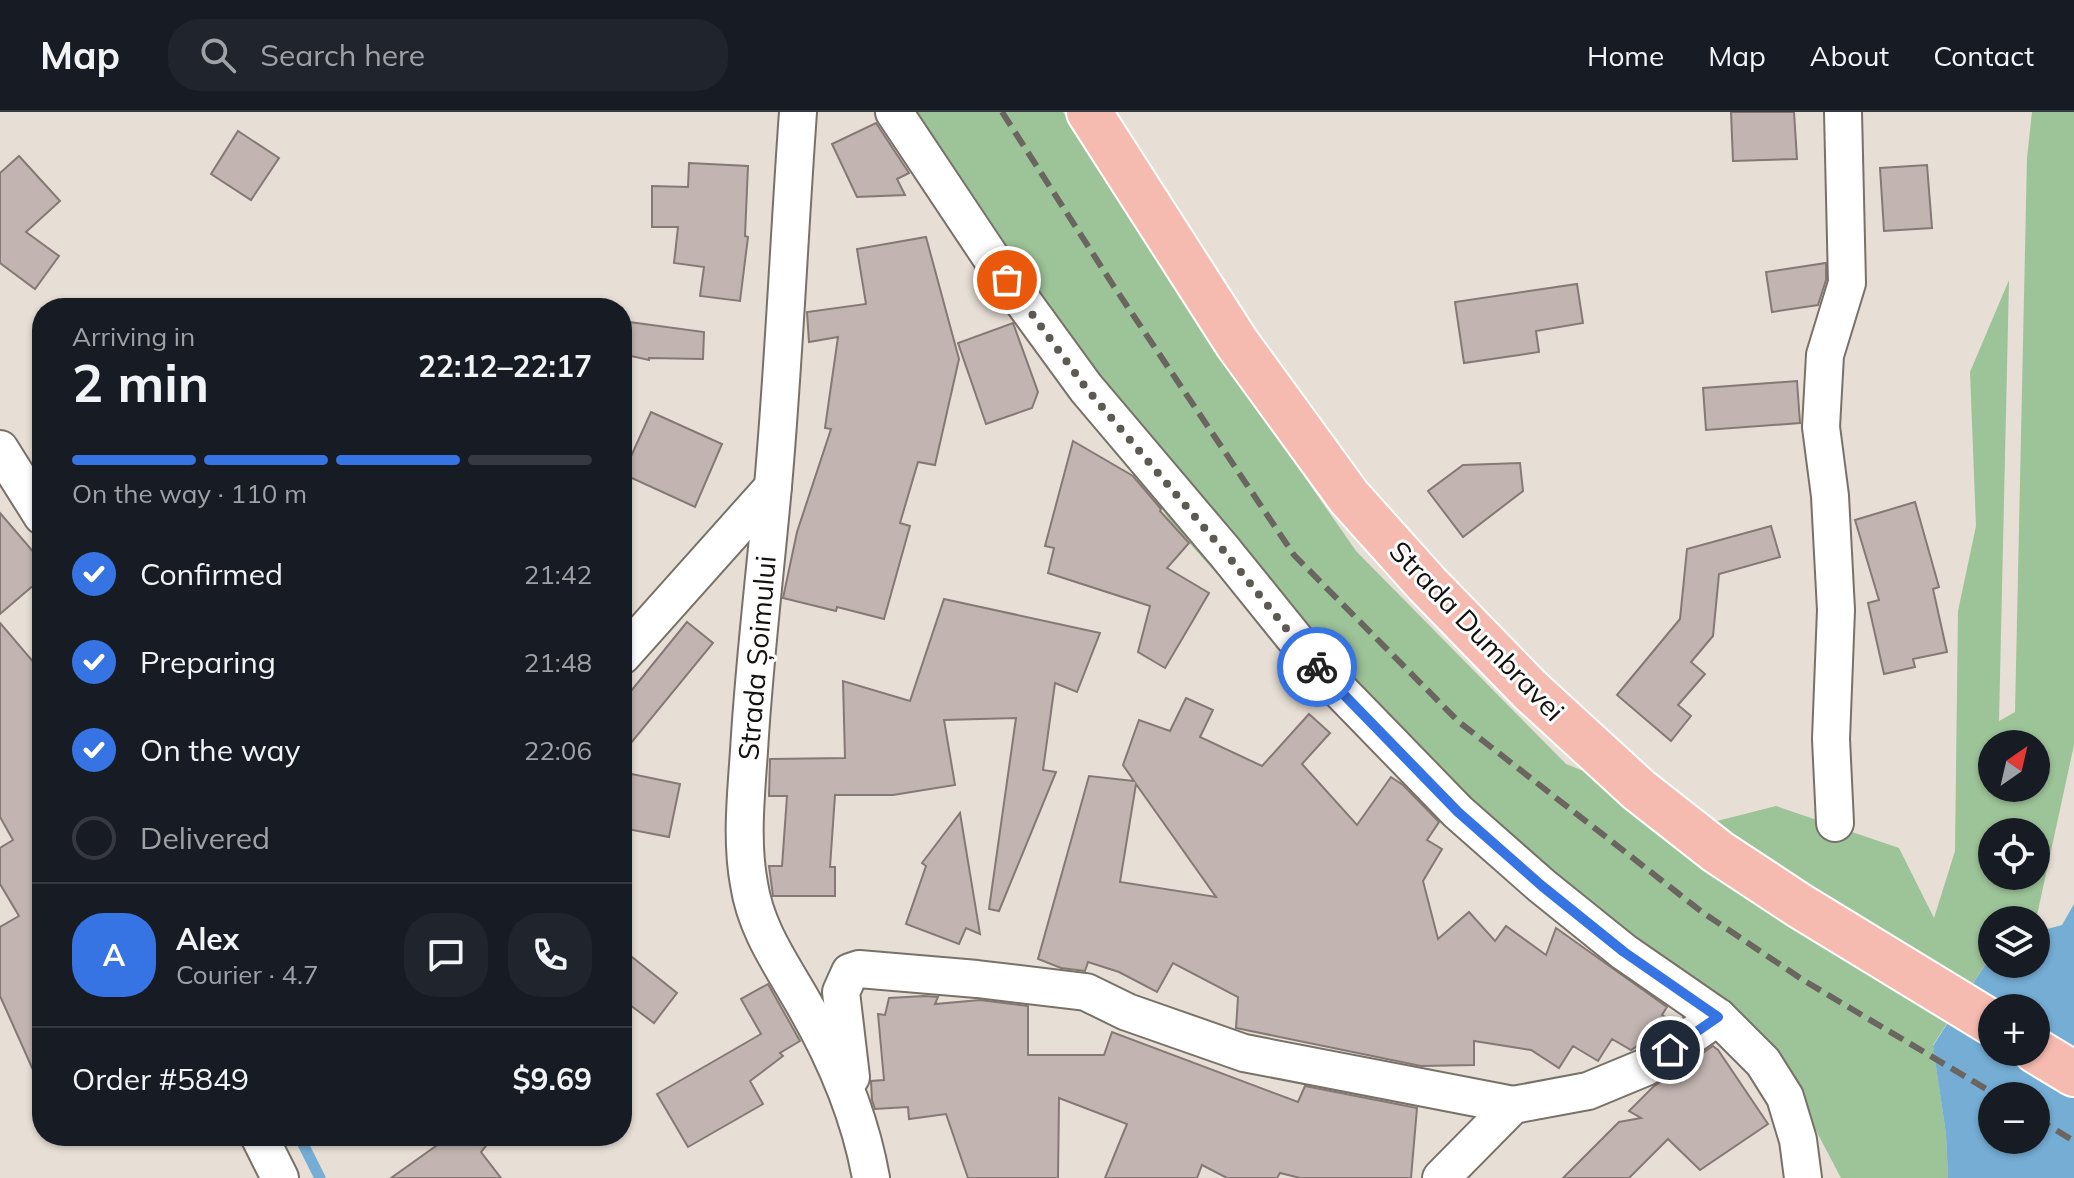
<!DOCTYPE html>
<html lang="en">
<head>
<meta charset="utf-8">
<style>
  :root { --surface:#171b24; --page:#20242c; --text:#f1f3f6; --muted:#9ea1a6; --line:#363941; --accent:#3774e3 }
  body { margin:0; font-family:Mulish,sans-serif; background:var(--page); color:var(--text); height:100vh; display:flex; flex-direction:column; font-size:30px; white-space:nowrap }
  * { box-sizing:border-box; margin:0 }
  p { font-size:26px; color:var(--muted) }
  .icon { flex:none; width:44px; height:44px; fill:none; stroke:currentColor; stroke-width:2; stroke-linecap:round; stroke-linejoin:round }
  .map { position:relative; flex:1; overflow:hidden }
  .sheet { position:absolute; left:32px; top:186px; width:600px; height:848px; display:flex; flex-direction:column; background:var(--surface); border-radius:32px; box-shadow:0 2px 6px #0004 }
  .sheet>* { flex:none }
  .needle { width:52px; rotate:34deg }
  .fabs { position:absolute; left:1978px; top:618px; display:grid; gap:16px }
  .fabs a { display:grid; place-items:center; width:72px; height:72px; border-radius:50%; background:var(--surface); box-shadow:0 2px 6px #0004; font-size:40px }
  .pin { position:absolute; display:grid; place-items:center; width:68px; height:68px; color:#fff; margin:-34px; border:4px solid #fff; border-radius:50%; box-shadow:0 2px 8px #0007 }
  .courier { position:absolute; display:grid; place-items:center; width:80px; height:80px; margin:-40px; border:6px solid #3774e3; border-radius:50%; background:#fff; color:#222; box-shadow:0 2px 10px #0007 }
  .head em { font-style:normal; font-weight:700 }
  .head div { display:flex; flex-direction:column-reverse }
  .head { display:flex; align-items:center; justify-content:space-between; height:136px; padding:0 40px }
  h1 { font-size:52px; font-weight:700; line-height:60px }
  .bar { display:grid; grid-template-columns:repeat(4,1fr); gap:12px 8px; align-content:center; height:96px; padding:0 40px }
  .bar i { height:10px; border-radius:6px; background:var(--line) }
  .bar .selected { background:var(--accent) }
  .bar p { grid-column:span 4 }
  .line { display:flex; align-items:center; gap:20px; padding:0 40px; border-top:2px solid var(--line) }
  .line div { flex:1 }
  .round { display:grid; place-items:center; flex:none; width:84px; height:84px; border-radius:32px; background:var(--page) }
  ol { padding:0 40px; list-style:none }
  li { display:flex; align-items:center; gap:24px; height:88px }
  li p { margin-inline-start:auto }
  li .icon { padding:8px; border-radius:50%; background:var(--accent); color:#fff; stroke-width:4 }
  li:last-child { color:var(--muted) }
  li i { width:44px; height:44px; border:4px solid var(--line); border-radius:50% }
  header { display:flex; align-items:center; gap:48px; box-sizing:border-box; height:112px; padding:0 40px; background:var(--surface); border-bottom:2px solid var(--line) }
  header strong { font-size:38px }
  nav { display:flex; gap:44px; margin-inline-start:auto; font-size:28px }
  .search { width:560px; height:72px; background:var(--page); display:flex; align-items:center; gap:20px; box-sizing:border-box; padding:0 28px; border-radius:32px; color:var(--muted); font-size:30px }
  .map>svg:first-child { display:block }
</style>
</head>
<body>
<header>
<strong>Map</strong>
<div class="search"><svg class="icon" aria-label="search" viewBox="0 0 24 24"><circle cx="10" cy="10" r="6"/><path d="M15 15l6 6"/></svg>Search here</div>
<nav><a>Home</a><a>Map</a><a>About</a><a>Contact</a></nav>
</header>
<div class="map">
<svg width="2074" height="1066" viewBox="0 0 2074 1066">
  <rect width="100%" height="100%" fill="#e7dfd5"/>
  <path fill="#9dc398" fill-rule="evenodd" d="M878,0H1063L1265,308L1356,439L1566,652L1713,710L1776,694L1899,736L1934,806L1955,739L1958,499L1976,414L1970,260L2009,168L1999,609L2015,600L2027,46L2032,0H2074V633L2036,808H1992V842L1933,933L1946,1022L1948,1066H1841L1782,954L1304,559L1174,414ZM1992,632H2036V676H1992ZM1992,720H2036V764H1992Z"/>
  <path fill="#75add4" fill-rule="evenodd" d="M2074,792V1066H1948L1946,1022L1933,934L1992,842V852H2036V820L2062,813ZM1992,896H2036V940H1992ZM1992,984H2036V1028H1992Z"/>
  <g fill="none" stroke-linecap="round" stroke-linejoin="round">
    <path stroke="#75add4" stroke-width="11" d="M299,1024L320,1066"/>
  </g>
  <g fill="#c1b4b1" stroke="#857875" stroke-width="2" fill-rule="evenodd">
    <path d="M1731,0H1794L1797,47L1733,49Z"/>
    <path d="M876,11L909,61L897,67L905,83L857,85L832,32Z"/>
    <path d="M238,19L279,46L251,88L211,62Z"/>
    <path d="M19,44L60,89L26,120L59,144L35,177L0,151V61Z"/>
    <path d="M689,51L748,54L745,124L748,125L740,189L700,184L704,155L674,151L678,115H652V74L688,75Z"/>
    <path d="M1927,53L1932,116L1884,119L1880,56Z"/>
    <path d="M926,125L959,247L935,353L918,350L900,411L910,414L884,507L837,495L836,499L783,486L797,420L831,317L825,316L838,225L809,230L807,200L866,192L857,137Z"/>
    <path d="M1826,151V168L1818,193L1772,200L1766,160Z"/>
    <path d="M1577,172L1583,211L1536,219L1539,240L1464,251L1455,190Z"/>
    <path d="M622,209L704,220L703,247L649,246V248L622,242Z"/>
    <path d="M1013,211L1038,280L1032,296L986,312L958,231Z"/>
    <path d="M1797,269L1800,311L1706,318L1703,276Z"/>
    <path d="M651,300L722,332L695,395L623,362Z"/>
    <path d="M1073,329L1133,364L1161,397L1160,399L1189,431L1167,456L1209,481L1165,556L1138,540L1150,494L1048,461L1054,436L1045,434Z"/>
    <path d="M1520,351L1523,379L1463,425L1428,379L1463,353Z"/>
    <path d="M1915,390L1939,475L1933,477L1947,540L1913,547L1915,555L1884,562L1868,491L1879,488L1855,408Z"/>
    <path d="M0,401L42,450V466L0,502Z"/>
    <path d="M1771,414L1780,445L1719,462L1713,524L1691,550L1705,562L1678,593L1691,604L1671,629L1617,583L1680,507L1687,437Z"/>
    <path d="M944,487L1100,521L1077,580L1055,571L1043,658L1056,660L999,799L989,797L1016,606L944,608L955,673L893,683H835L830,755H835V784H773L769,754H782L787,684H769L770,647L845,646L843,569L910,589Z"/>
    <path d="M687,510L713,531L622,642V590Z"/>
    <path d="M0,511L42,560V978L0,884V815L19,804L0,772V736L13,728L0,705Z"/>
    <path d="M1186,586L1213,598L1200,625L1262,654L1309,602L1330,621L1302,652L1357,713L1391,665L1403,673L1439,710L1427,728L1442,737L1423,769L1438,827L1469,800L1495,829L1506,814L1546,843L1556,816L1667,895L1662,903L1674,910L1631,938L1612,927L1598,949L1573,934L1559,956L1531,938L1474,929V953L1421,954L1236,916L1238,885L1173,851L1157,880L1119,860L1088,850L1085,859L1061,856L1038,847L1089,664L1134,669L1123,653L1139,608L1170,619ZM1136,672L1216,785L1120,770Z"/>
    <path d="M622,660L680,672L669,725L622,716Z"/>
    <path d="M960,701L980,822L966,816L959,832L906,812L926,754L922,751Z"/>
    <path d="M622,837L677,881L654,911L622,887Z"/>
    <path d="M768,872L800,929L780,941L783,944L750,969L763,992L688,1035L657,982L761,922L741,887Z"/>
    <path d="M924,884L938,885L935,892L980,888L1028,894V943H1104L1112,920L1298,990L1305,974L1417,996L1411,1066H1300L1280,1061L1277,1066H1227L1202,1053L1197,1066H1105L1127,1012L1059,986L1058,1066H968L946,1002L909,1007L908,995L875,997L872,988L871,969L884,968L878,902L885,903L889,886Z"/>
    <path d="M1713,934L1718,938L1768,1012L1700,1058L1668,1027L1629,1066H1563L1619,1010L1641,1006L1629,999L1653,975Z"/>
    <path d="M450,1024H494L481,1040L501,1066H391Z"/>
  </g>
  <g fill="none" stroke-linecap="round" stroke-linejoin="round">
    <g stroke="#787168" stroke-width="40">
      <g id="minor">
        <path d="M798,0C789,125 784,250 773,374C765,463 754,551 749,639C746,683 741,729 749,772C756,818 782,853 804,892C836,947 860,1004 871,1066"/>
        <path d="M894,0L992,147L1086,276L1224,439L1321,559L1458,700L1542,774L1624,840L1718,905L1763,950L1785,985L1798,1028L1803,1066"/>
        <path d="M0,337L42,404"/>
        <path d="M622,544L773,375"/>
        <path d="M1835,711L1831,627L1836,498L1830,384L1821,315L1825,243L1847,171L1843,0"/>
        <path d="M851,965L841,880L850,860L859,857L977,867L1086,880L1127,900L1244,941L1513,993"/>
        <path d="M259,1024L280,1066"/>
        <path d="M1441,1066L1513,993L1588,979L1646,955L1718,905"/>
      </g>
    </g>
    <g stroke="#fff" stroke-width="48">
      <g id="major">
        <path d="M1089,0L1237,231L1349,385L1427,472L1530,578L1639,678L1718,740L1800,794L1992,911"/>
        <path d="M2036,939L2074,962"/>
      </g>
    </g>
    <use href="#minor" stroke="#fff" stroke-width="36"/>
    <use href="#major" stroke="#f5bbb0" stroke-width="44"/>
    <g stroke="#6a655f" stroke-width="6" stroke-dasharray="16 8" stroke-linecap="butt">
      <path d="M1002,0L1113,173L1294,443L1459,610L1702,800L1803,868L1998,984"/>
      <path d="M2036,1006L2074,1029"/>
    </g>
  </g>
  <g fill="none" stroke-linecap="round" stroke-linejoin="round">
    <path stroke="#5d5953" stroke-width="8" stroke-dasharray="0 14.4" d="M1007,168L1086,276L1224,439L1317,555"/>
    <path stroke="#3774e3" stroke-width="10" d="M1317,555L1458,700L1542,774L1624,840L1718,905L1670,938"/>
  </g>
  <g text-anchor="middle" stroke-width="6" stroke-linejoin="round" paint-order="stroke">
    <g font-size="28" fill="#13110d" stroke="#fff">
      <text transform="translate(1477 519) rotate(46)" y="10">Strada Dumbravei</text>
      <text transform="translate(757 546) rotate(-85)" y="10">Strada Șoimului</text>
    </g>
  </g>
</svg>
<div class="fabs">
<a><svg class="needle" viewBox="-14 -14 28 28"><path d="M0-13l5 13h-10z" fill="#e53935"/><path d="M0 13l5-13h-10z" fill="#9ea1a6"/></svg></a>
<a><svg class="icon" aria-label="locate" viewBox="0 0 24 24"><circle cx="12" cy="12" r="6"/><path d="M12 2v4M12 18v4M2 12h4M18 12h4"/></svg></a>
<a><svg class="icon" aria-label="layers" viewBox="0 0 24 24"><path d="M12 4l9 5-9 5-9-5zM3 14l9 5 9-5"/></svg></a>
<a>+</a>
<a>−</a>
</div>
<div class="pin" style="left:1007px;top:168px;background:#ea580c"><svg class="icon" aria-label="bag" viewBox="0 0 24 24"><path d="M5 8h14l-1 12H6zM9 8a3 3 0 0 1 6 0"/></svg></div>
<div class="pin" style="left:1670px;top:938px;background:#1f2937"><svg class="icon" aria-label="home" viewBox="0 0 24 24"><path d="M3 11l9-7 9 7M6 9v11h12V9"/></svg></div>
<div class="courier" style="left:1317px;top:555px"><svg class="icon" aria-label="bike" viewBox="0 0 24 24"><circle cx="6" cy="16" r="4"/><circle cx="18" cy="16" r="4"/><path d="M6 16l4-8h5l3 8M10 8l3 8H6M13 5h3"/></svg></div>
<section class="sheet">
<div class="head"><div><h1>2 min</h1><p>Arriving in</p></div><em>22:12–22:17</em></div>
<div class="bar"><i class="selected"></i><i class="selected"></i><i class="selected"></i><i></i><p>On the way · 110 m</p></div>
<ol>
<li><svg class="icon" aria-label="check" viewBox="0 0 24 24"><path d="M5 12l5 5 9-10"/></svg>Confirmed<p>21:42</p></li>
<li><svg class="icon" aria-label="check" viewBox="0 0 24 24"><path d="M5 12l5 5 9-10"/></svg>Preparing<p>21:48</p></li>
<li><svg class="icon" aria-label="check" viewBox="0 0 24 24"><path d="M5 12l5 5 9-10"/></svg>On the way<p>22:06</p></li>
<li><i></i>Delivered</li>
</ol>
<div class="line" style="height:144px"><b class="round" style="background:var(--accent);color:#fff">A</b><div><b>Alex</b><p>Courier · 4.7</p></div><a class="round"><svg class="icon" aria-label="chat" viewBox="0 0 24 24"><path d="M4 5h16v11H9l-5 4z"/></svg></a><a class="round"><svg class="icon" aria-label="phone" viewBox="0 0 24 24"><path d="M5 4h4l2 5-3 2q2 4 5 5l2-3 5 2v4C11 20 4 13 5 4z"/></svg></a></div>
<div class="line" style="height:104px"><div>Order #5849</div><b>$9.69</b></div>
</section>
</div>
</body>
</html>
